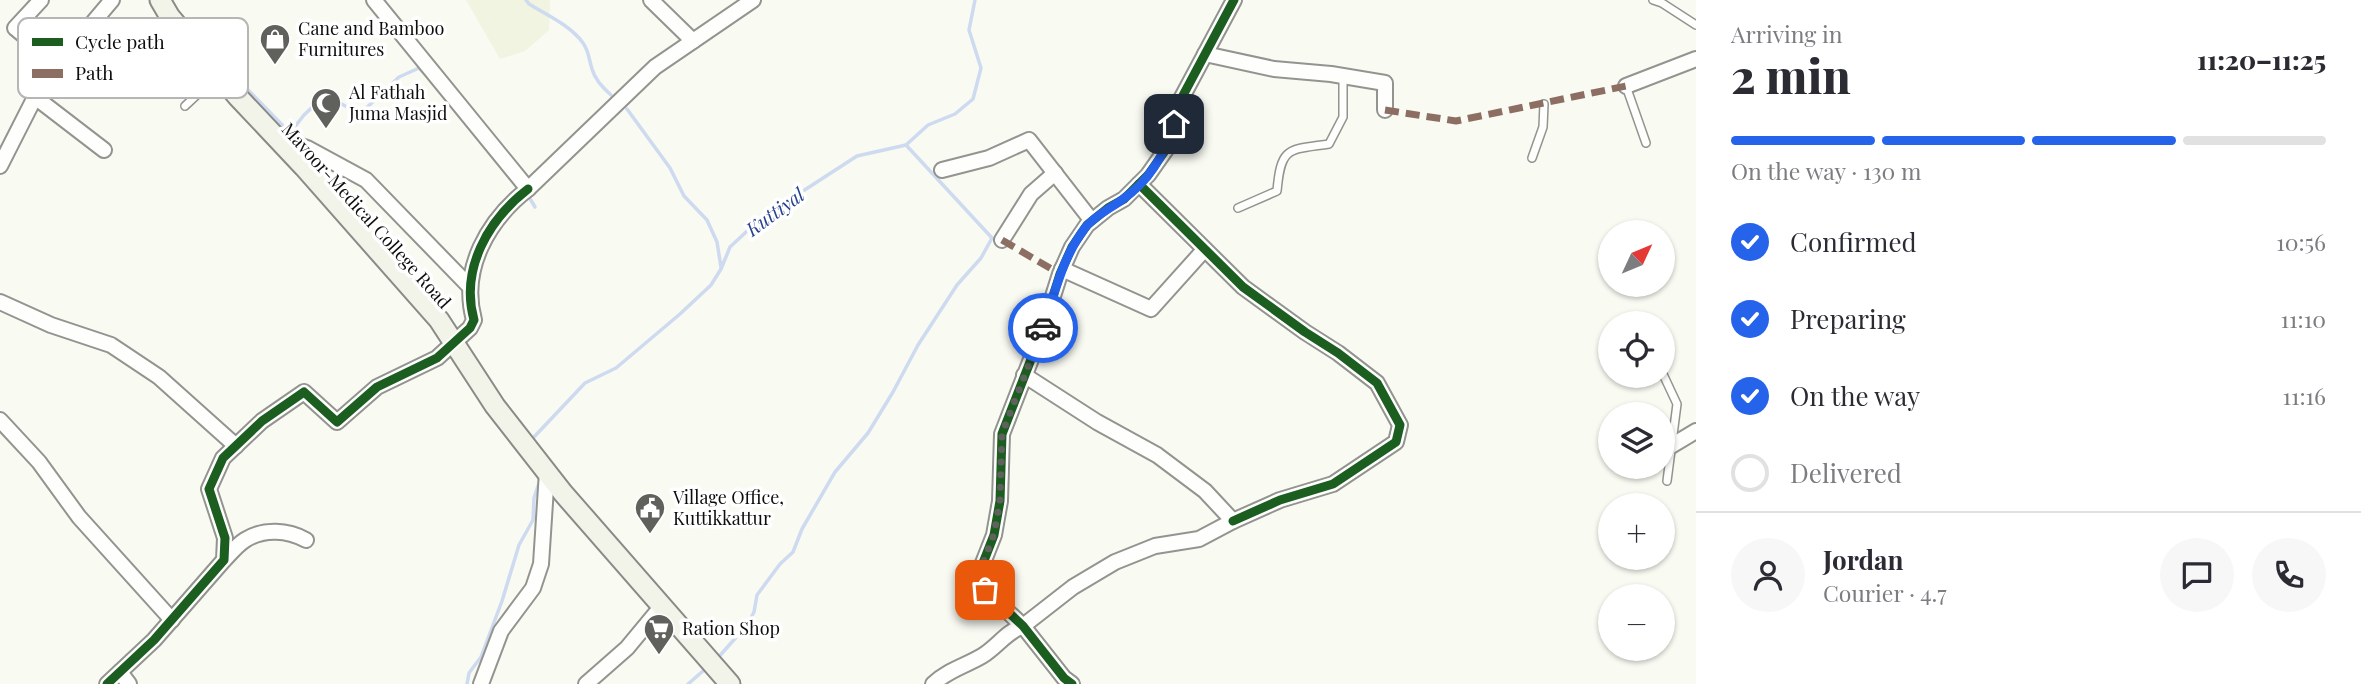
<!DOCTYPE html>
<html lang="en">
<head>
<meta charset="utf-8">
<style>
  :root { --surface:#fff; --page:#f7f7f7; --text:#2b2b33; --muted:#7c7c81; --line:#e1e1e2; --accent:#2563eb }
  body { margin:0; font-family:"Playfair Display",serif; background:var(--page); color:var(--text); height:100vh; display:flex; flex-direction:column; font-size:26px; white-space:nowrap }
  * { box-sizing:border-box; margin:0 }
  p { font-size:23px; color:var(--muted) }
  .icon { flex:none; width:38px; height:38px; fill:none; stroke:currentColor; stroke-width:2; stroke-linecap:round; stroke-linejoin:round }
  .map { position:relative; flex:1; overflow:hidden }
  .side { display:flex; flex-direction:column; background:var(--surface); width:665px }
  .side>* { flex:none }
  .needle { width:46px; rotate:46deg }
  .buttons { position:absolute; left:1598px; top:220px; display:grid; gap:14px }
  .buttons a { display:grid; place-items:center; width:77px; height:77px; border-radius:50%; background:var(--surface); box-shadow:0 2px 5px #0004; font-size:35px }
  .pin { position:absolute; display:grid; place-items:center; width:60px; height:60px; color:#fff; margin:-30px; border-radius:14px; box-shadow:0 4px 10px #0006 }
  .courier { position:absolute; display:grid; place-items:center; width:70px; height:70px; margin:-35px; border:5px solid #2563eb; border-radius:50%; background:#fff; color:#222; box-shadow:0 2px 9px #0007 }
  .headline em { font-style:normal; font-weight:800 }
  .headline div { display:flex; flex-direction:column-reverse }
  .headline { display:flex; align-items:center; justify-content:space-between; height:119px; padding:0 35px }
  h1 { font-size:46px; font-weight:800; line-height:52px }
  .bar { display:grid; grid-template-columns:repeat(4,1fr); gap:10px 7px; align-content:center; height:84px; padding:0 35px }
  .bar i { height:9px; border-radius:5px; background:var(--line) }
  .bar .active { background:var(--accent) }
  .bar p { grid-column:span 4 }
  .line { display:flex; align-items:center; gap:18px; padding:0 35px; border-top:2px solid var(--line) }
  .line div { flex:1 }
  .round { display:grid; place-items:center; flex:none; width:74px; height:74px; border-radius:37px; background:var(--page) }
  ol { padding:0 35px; list-style:none }
  li { display:flex; align-items:center; gap:21px; height:77px }
  li p { margin-inline-start:auto }
  li .icon { padding:7px; border-radius:50%; background:var(--accent); color:#fff; stroke-width:4 }
  li:last-child { color:var(--muted) }
  li i { width:38px; height:38px; border:4px solid var(--line); border-radius:50% }
  main { display:flex; flex:1; min-height:0 }
  .map>svg:first-child { display:block }
</style>
</head>
<body>
<main>
<div class="map">
<svg width="1696" height="684" viewBox="0 0 1696 684">
  <rect width="100%" height="100%" fill="#f9faf2"/>
  <path fill="#f1f4e0" d="M466,0H550L549,30L525,51L500,59Z"/>
  <g fill="none" stroke-linecap="round" stroke-linejoin="round">
    <g stroke="#cddaef" stroke-width="3.5">
      <path d="M526,0L529,4C547,15 571,26 583,43C589,51 589,60 592,69C595,80 603,88 611,95"/>
      <path d="M220,61L290,133L304,115L325,95L360,114L399,77L419,68L427,76"/>
      <path d="M627,109L670,168L684,196L707,220L717,242L721,267"/>
      <path d="M529,197L535,207"/>
      <path d="M534,437L585,383L616,368L680,314L711,285L721,269L730,247L760,219L857,156L906,145L928,125L955,114L973,99L981,68L969,30L975,0"/>
      <path d="M716,660L747,625L754,612L757,595L780,564L793,552L802,529L835,472L868,433L893,392L918,345L957,285L981,258L992,238L906,145"/>
      <path d="M467,684L469,673L481,657L502,601L519,545L533,520L534,498L540,480"/>
      <path d="M688,684L703,671"/>
    </g>
    <g stroke="#939490" stroke-width="10">
      <g id="service">
        <path d="M1653,0L1662,3L1696,25"/>
        <path d="M1626,86L1646,143"/>
        <path d="M185,106L218,75"/>
        <path d="M1532,158L1543,127L1544,104"/>
        <path d="M1238,208L1277,191C1281,146 1288,150 1329,144L1343,117V77"/>
        <path d="M1662,372L1677,404L1667,481"/>
      </g>
    </g>
    <g stroke="#939490" stroke-width="18">
      <g id="minor">
        <path d="M41,0L15,28L58,64L35,97L104,150"/>
        <path d="M374,0L528,189L655,67L753,0"/>
        <path d="M651,0L693,41"/>
        <path d="M1205,54L1274,69L1331,74L1385,83V110"/>
        <path d="M58,64L112,0"/>
        <path d="M1626,86L1696,59"/>
        <path d="M278,138L307,148L366,180L470,287"/>
        <path d="M0,166L35,97"/>
        <path d="M942,170L989,158L1029,140L1092,221"/>
        <path d="M1139,184L1243,287L1305,332L1338,353L1377,383L1400,425L1396,442L1333,484L1280,500L1233,521"/>
        <path d="M1002,240L1031,194L1055,173"/>
        <path d="M1062,269L1151,309L1204,250"/>
        <path d="M0,302L51,325L111,345L159,377L236,446"/>
        <path d="M0,420L39,462L79,517L172,620"/>
        <path d="M1671,446L1696,431"/>
        <path d="M224,560C230,554 237,545 245,540C264,528 288,530 306,540"/>
        <path d="M120,672L129,684"/>
        <path d="M107,684L154,640L224,560L225,538L209,489L223,458L262,421L304,392L337,422L377,387L437,358L470,328L474,320C460,269 488,220 528,189"/>
        <path d="M481,684L501,631L533,588L541,564L547,472"/>
        <path d="M586,684L627,648L661,607"/>
        <path d="M933,684C948,670 965,666 982,656C997,647 1006,632 1023,626L1073,587L1115,562L1155,546L1199,539L1233,521L1205,491L1157,455L1097,422L1024,375"/>
        <path d="M1072,684L1064,678L1023,626L973,579L983,563L994,535L1000,501L1002,434L1042,331L1060,274L1072,247L1087,225L1108,208L1124,199L1148,175L1167,148L1180,101L1234,0"/>
      </g>
    </g>
    <g stroke="#8a8a87" stroke-width="23">
      <path id="secondary" d="M160,0L170,17L238,97L304,167L439,320L495,406L563,493L730,684"/>
    </g>
    <use href="#service" stroke="#fefefd" stroke-width="7"/>
    <use href="#minor" stroke="#fefefd" stroke-width="14"/>
    <use href="#secondary" stroke="#f2f4ea" stroke-width="19"/>
    <g stroke="#8d6e63" stroke-width="7" stroke-dasharray="14 7" stroke-linecap="butt">
      <path d="M1385,110L1456,121L1626,86"/>
      <path d="M1002,240L1060,274"/>
    </g>
    <g stroke="#fff" stroke-width="13">
      <g id="cycleway">
        <path d="M1139,184L1243,287L1305,332L1338,353L1377,383L1400,425L1396,442L1333,484L1280,500L1233,521"/>
        <path d="M107,684L154,640L224,560L225,538L209,489L223,458L262,421L304,392L337,422L377,387L437,358L470,328L474,320C460,269 488,220 528,189"/>
        <path d="M1072,684L1064,678L1023,626L973,579L983,563L994,535L1000,501L1002,434L1042,331L1060,274L1072,247L1087,225L1108,208L1124,199L1148,175L1167,148L1180,101L1234,0"/>
      </g>
    </g>
    <use href="#cycleway" stroke="#1b5e20" stroke-width="9"/>
  </g>
  <g fill="none" stroke-linecap="round" stroke-linejoin="round">
    <path stroke="#60605d" stroke-width="7" stroke-dasharray="0 12.6" d="M985,590L973,579L983,563L994,534L1000,501L1002,434L1043,328"/>
    <path stroke="#2563eb" stroke-width="9" d="M1043,328C1055,293 1062,258 1085,228C1095,215 1110,209 1123,199C1149,181 1165,154 1174,124"/>
  </g>
  <defs>
    <g id="shop-pin" transform="scale(1.575)"><path d="M0 17L-7.5 6A9.5 9.5 0 1 1 7.5 6Z" fill="#60605d" stroke="#fff"/><path d="M-5-2.5h2.3a2.7 3.5 0 0 1 5.4 0H5L5.5 6h-11ZM-1.5-2.5h3a1.5 2.3 0 0 0-3 0Z" fill="#fff"/></g>
    <g id="mosque-pin" transform="scale(1.575)"><path d="M0 17L-7.5 6A9.5 9.5 0 1 1 7.5 6Z" fill="#60605d" stroke="#fff"/><path d="M3.5-4.9A6 6 0 1 0 3.5 4.9A5 5 0 1 1 3.5-4.9Z" fill="#fff"/></g>
    <g id="civic-pin" transform="scale(1.575)"><path d="M0 17L-7.5 6A9.5 9.5 0 1 1 7.5 6Z" fill="#60605d" stroke="#fff"/><path d="M-.6-6.5H3V-4.5H.6V-3L4-1V1h2V6H-6V1h2V-1L-.6-3ZM-1.2 2.5V6h2.4V2.5Z" fill="#fff"/></g>
    <g id="supermarket-pin" transform="scale(1.575)"><path d="M0 17L-7.5 6A9.5 9.5 0 1 1 7.5 6Z" fill="#60605d" stroke="#fff"/><path d="M-6-5.5h2.5l.6 2H6L4.5 2H-2.5L-4.4-4H-6ZM-1.5 3.2a1.3 1.3 0 1 0 .1 0ZM3 3.2a1.3 1.3 0 1 0 .1 0Z" fill="#fff"/></g>
  </defs>
  <g fill-rule="evenodd">
    <use href="#shop-pin" x="275" y="39"/>
    <use href="#mosque-pin" x="326" y="103"/>
    <use href="#civic-pin" x="650" y="508"/>
    <use href="#supermarket-pin" x="659" y="629"/>
  </g>
  <g text-anchor="middle" stroke-width="7" stroke-linejoin="round" paint-order="stroke">
    <g font-size="18" fill="#0d0d0d" stroke="#fff" text-anchor="start">
      <text x="298" y="35">Cane and Bamboo<tspan x="298" dy="21">Furnitures</tspan></text>
      <text x="349" y="99">Al Fathah<tspan x="349" dy="21">Juma Masjid</tspan></text>
      <text x="673" y="504">Village Office,<tspan x="673" dy="21">Kuttikkattur</tspan></text>
      <text x="682" y="635">Ration Shop</text>
    </g>
    <g font-size="18" fill="#0d0d0d" stroke="#fff">
      <text transform="translate(366 216) rotate(48)" y="6">Mavoor-Medical College Road</text>
    </g>
    <g font-size="19" font-style="italic" fill="#27438e" stroke="#fff">
      <text transform="translate(775 212) rotate(-36)" y="7">Kuttiyal</text>
    </g>
  </g>
  <rect x="18" y="18" width="230" height="80" rx="10" fill="#fff" stroke="#b6b6b6" stroke-width="2"/>
  <rect x="32" y="38" width="31" height="8" fill="#1b5e20"/>
  <rect x="32" y="69" width="31" height="9" fill="#8d6e63"/>
  <g font-size="19" fill="#0d0d0d">
    <text x="75" y="49">Cycle path</text>
    <text x="75" y="80">Path</text>
  </g>
</svg>
<div class="buttons">
<a><svg class="needle" viewBox="-14 -14 28 28"><path d="M0-13l5 13h-10z" fill="#e53935"/><path d="M0 13l5-13h-10z" fill="#7c7c81"/></svg></a>
<a><svg class="icon" aria-label="locate" viewBox="0 0 24 24"><circle cx="12" cy="12" r="6"/><path d="M12 2v4M12 18v4M2 12h4M18 12h4"/></svg></a>
<a><svg class="icon" aria-label="layers" viewBox="0 0 24 24"><path d="M12 4l9 5-9 5-9-5zM3 14l9 5 9-5"/></svg></a>
<a>+</a>
<a>−</a>
</div>
<div class="pin" style="left:985px;top:590px;background:#ea580c"><svg class="icon" aria-label="bag" viewBox="0 0 24 24"><path d="M5 8h14l-1 12H6zM9 8a3 3 0 0 1 6 0"/></svg></div>
<div class="pin" style="left:1174px;top:124px;background:#1f2937"><svg class="icon" aria-label="home" viewBox="0 0 24 24"><path d="M3 11l9-7 9 7M6 9v11h12V9"/></svg></div>
<div class="courier" style="left:1043px;top:328px"><svg class="icon" aria-label="car" viewBox="0 0 24 24"><path d="M5 17H2v-5l4-1 3-4h7l3 4 3 1v5h-3M9 17h6M6 11h13"/><circle cx="7" cy="17" r="2"/><circle cx="17" cy="17" r="2"/></svg></div>
</div>
<section class="side">
<div class="headline"><div><h1>2 min</h1><p>Arriving in</p></div><em>11:20–11:25</em></div>
<div class="bar"><i class="active"></i><i class="active"></i><i class="active"></i><i></i><p>On the way · 130 m</p></div>
<ol>
<li><svg class="icon" aria-label="check" viewBox="0 0 24 24"><path d="M5 12l5 5 9-10"/></svg>Confirmed<p>10:56</p></li>
<li><svg class="icon" aria-label="check" viewBox="0 0 24 24"><path d="M5 12l5 5 9-10"/></svg>Preparing<p>11:10</p></li>
<li><svg class="icon" aria-label="check" viewBox="0 0 24 24"><path d="M5 12l5 5 9-10"/></svg>On the way<p>11:16</p></li>
<li><i></i>Delivered</li>
</ol>
<div class="line" style="height:126px"><a class="round"><svg class="icon" aria-label="person" viewBox="0 0 24 24"><circle cx="12" cy="8" r="4"/><path d="M4 21q1-7 8-7t8 7"/></svg></a><div><b>Jordan</b><p>Courier · 4.7</p></div><a class="round"><svg class="icon" aria-label="chat" viewBox="0 0 24 24"><path d="M4 5h16v11H9l-5 4z"/></svg></a><a class="round"><svg class="icon" aria-label="phone" viewBox="0 0 24 24"><path d="M5 4h4l2 5-3 2q2 4 5 5l2-3 5 2v4C11 20 4 13 5 4z"/></svg></a></div>
</section>
</main>
</body>
</html>
